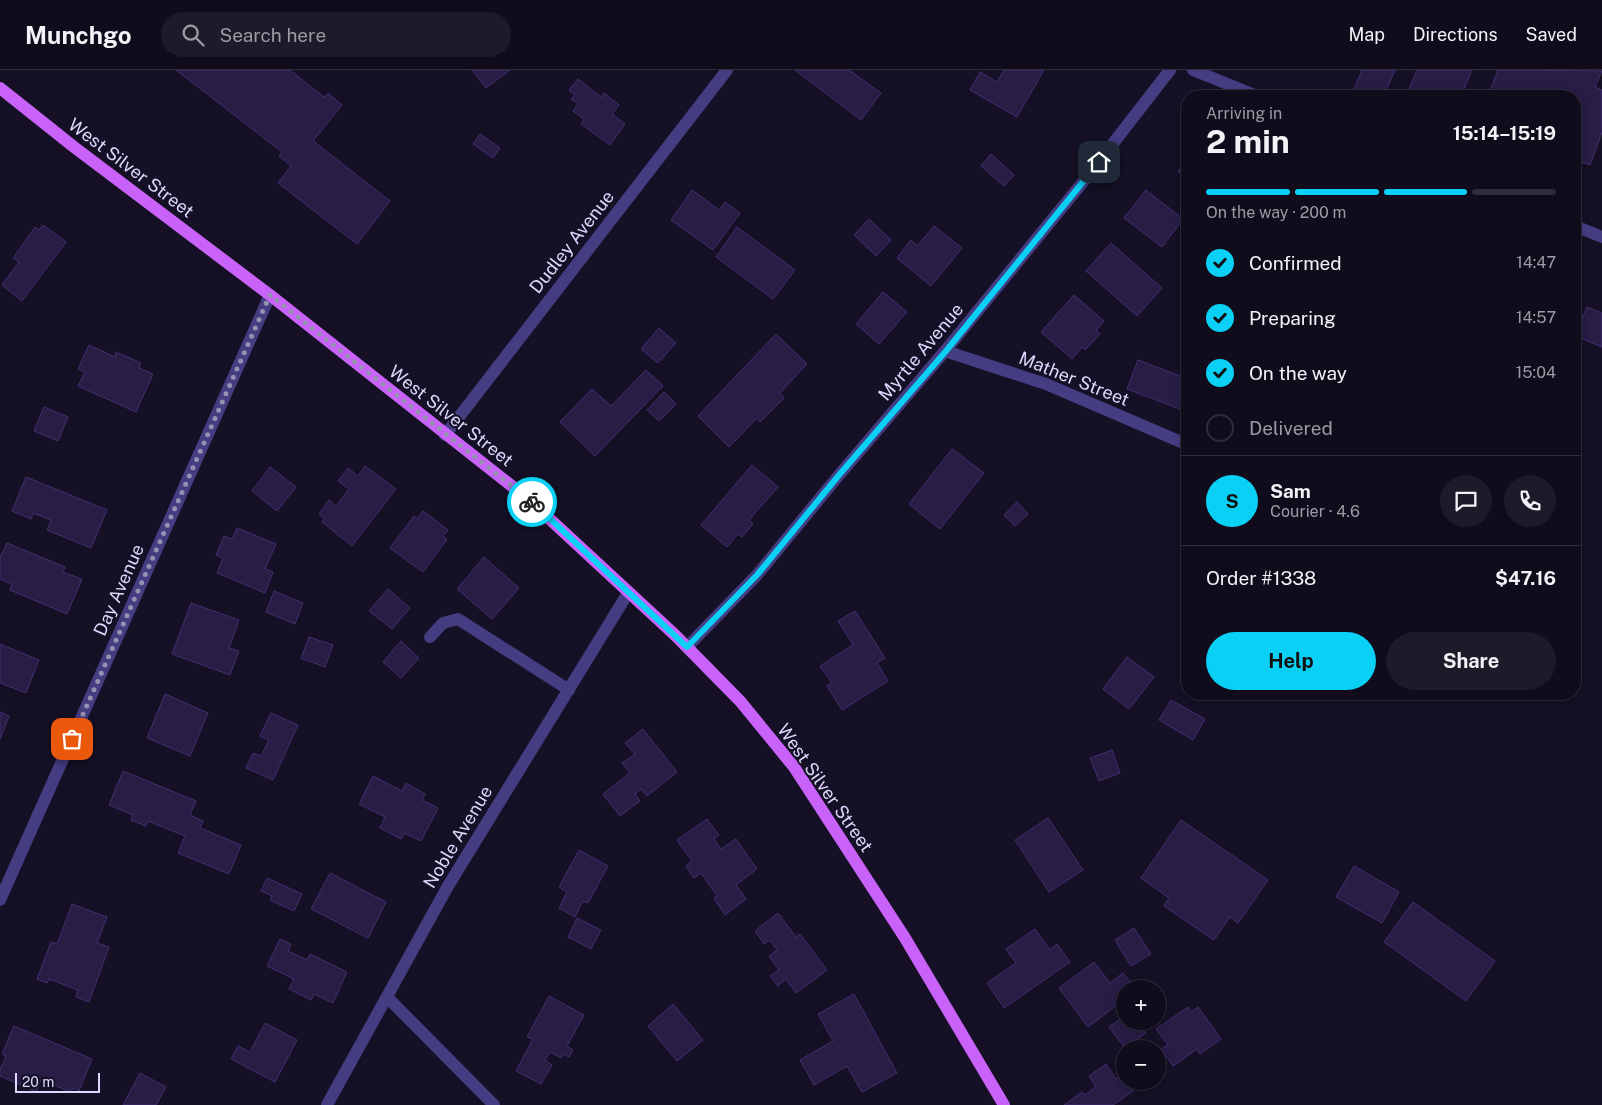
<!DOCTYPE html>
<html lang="en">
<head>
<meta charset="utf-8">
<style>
  :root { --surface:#100c1c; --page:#1e1a29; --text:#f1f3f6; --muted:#9c9ba3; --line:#302c3b; --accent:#0ad0f5 }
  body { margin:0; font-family:"Public Sans",sans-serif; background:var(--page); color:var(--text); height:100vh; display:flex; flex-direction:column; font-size:19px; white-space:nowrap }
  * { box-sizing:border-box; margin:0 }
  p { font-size:16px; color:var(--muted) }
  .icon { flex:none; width:28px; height:28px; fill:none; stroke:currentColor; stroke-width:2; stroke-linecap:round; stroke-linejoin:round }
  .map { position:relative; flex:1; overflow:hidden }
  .panel { position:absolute; left:1181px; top:20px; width:400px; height:610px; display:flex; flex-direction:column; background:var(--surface); border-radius:20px; box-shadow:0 2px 8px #0003,0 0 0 1px var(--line) }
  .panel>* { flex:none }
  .buttons { position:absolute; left:1116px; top:910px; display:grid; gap:10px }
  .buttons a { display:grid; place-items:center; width:50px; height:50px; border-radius:50%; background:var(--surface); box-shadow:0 2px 8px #0003,0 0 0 1px var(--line); font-size:25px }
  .scale { position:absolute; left:15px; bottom:12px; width:85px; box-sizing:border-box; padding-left:5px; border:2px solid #ddd6fd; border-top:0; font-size:14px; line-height:18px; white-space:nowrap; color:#ddd6fd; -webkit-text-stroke:4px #151025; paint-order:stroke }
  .pin { position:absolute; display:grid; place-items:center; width:42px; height:42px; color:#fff; margin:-21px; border-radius:10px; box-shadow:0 2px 8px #0006 }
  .courier { position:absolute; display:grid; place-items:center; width:50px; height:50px; margin:-25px; border:4px solid #0ad0f5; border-radius:50%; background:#fff; color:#222; box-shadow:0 1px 6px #0007 }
  .head em { font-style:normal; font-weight:700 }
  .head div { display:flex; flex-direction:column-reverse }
  .head { display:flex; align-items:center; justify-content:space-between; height:85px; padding:0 25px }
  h1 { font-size:32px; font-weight:700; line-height:38px }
  .bar { display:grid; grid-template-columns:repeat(4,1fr); gap:8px 5px; align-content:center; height:60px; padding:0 25px }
  .bar i { height:6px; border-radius:4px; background:var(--line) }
  .bar .on { background:var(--accent) }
  .bar p { grid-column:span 4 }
  .line { display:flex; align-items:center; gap:12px; padding:0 25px; border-top:1px solid var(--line) }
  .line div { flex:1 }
  .round { display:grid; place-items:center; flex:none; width:52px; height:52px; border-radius:26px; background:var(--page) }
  ol { padding:0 25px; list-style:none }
  li { display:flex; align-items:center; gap:15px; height:55px }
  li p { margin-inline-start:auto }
  li .icon { padding:5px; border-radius:50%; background:var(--accent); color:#111; stroke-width:4 }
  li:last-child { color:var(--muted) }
  li i { width:28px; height:28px; border:2px solid var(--line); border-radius:50% }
  .cta { display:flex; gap:10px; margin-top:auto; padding:10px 25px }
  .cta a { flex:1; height:58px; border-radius:30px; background:var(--accent); color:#111; font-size:20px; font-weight:700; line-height:58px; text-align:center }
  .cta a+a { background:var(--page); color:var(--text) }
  header { display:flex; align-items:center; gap:30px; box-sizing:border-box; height:70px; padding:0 25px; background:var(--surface); border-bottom:1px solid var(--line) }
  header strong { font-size:24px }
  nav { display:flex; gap:28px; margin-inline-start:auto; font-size:18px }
  .search { width:350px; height:45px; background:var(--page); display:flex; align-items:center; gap:12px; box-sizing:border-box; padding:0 18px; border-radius:28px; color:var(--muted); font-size:19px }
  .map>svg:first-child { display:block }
</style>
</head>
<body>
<header>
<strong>Munchgo</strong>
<div class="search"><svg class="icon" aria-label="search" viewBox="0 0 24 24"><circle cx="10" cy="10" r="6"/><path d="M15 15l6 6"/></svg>Search here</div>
<nav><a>Map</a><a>Directions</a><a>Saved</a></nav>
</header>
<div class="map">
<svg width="1602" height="1035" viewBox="0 0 1602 1035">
  <rect width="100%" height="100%" fill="#151025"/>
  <g fill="#271d45" stroke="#403070">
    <path d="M176,0H290L324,27L328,23L342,35L313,71L390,131L357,174L278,113L291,96L279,86L282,82Z"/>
    <path d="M472,0H510L486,18Z"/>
    <path d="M795,0H849L881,23L861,50Z"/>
    <path d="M1004,0H1044L1017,47L970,20L980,2L997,12Z"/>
    <path d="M1362,0H1395L1384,26H1373L1354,19Z"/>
    <path d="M1417,0H1472L1461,26H1406Z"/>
    <path d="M1498,0L1602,1L1595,17L1602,20V62L1590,95L1575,90V26H1488Z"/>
    <path d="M578,9L601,27L604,23L619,35L612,44L625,54L610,75L581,54L584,49L573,41L578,34L571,29L575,25L569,20Z"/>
    <path d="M480,64L500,78L493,88L473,74Z"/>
    <path d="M991,84L1014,105L1004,116L981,96Z"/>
    <path d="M1188,91V109L1178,101Z"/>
    <path d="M692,120L719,140L725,132L740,143L713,180L671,150Z"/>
    <path d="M1146,120L1183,149L1162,177L1124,148Z"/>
    <path d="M869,149L891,170L876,186L854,165Z"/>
    <path d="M43,155L66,172L22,231L2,215L19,192L13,188L35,157L39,160Z"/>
    <path d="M934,156L962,178L931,216L897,188L911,170L917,176Z"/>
    <path d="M737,157L795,200L773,229L716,187Z"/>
    <path d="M1111,173L1162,218L1137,246L1086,201Z"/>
    <path d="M883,222L907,242L879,274L856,254Z"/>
    <path d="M1074,225L1104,251L1096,260L1100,264L1085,280L1082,277L1072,289L1041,262Z"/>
    <path d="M1587,237L1602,243V277L1575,266Z"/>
    <path d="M659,258L676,273L658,293L641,279Z"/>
    <path d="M776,264L807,294L780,323L784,328L760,352L757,348L729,377L698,346Z"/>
    <path d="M89,275L115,287L116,282L141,293L139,298L153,304L136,342L78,316L85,302L78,299Z"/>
    <path d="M1138,290L1188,309V342L1127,319Z"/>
    <path d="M646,300L663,316L595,386L560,352L592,319L611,336Z"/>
    <path d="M664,322L676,334L659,351L647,340Z"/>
    <path d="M44,337L68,347L58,371L34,361Z"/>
    <path d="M952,379L984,403L940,459L909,434Z"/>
    <path d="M752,395L778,417L749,450L753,454L742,467L738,464L727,477L701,455Z"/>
    <path d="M365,396L396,419L352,476L322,452L324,449L319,444L329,430L336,436L349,419L338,411L348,398L358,406Z"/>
    <path d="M270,397L296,417L277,441L252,421Z"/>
    <path d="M26,407L107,440L91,478L47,460L51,450L33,443L31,449L12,441Z"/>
    <path d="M1017,432L1028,444L1015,456L1004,445Z"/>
    <path d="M423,441L448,460L443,466L447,469L423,502L390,478L414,446L417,449Z"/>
    <path d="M237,458L276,474L265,499L273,502L265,523L217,503L223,488L216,485L224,466L232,469Z"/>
    <path d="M7,473L65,497L63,502L82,509L67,544L10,520L12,514L0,509V487Z"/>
    <path d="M484,487L519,518L492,549L457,519Z"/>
    <path d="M388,519L410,538L392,559L369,541Z"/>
    <path d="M274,521L303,533L295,554L266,542Z"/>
    <path d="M191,533L239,550L229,578L239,581L230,605L172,584Z"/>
    <path d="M855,541L885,588L877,593L888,611L842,640L827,616L832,613L820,596L853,575L838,551Z"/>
    <path d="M309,567L333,575L325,597L301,588Z"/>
    <path d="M401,571L419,588L401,608L383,592Z"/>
    <path d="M0,574L39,590L26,623L0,613Z"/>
    <path d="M1127,587L1154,607L1129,639L1103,619Z"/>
    <path d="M165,624L208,643L190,686L147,668Z"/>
    <path d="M1171,630L1205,649L1193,670L1159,650Z"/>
    <path d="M0,642L9,646L0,669Z"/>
    <path d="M271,643L298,655L273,710L246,698L253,683L261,686L269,670L260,666Z"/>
    <path d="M643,659L677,702L647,726L641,719L635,724L640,731L620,746L603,724L630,703L622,693L635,684L625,673Z"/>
    <path d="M1112,680L1120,703L1099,711L1090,688Z"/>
    <path d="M123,701L196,731L190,745L203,751L200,758L241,775L229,804L178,783L185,766L148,751L146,756L131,750L133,745L109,735Z"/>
    <path d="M373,706L402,721L406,713L425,724L422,730L438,738L421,771L404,763L401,769L380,758L385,747L359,734Z"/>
    <path d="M1048,748L1083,800L1049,822L1015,770Z"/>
    <path d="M707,749L719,765L714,769L721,779L736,769L757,799L736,815L746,829L725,845L714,828L717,826L701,803L694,808L686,796L692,791L677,770Z"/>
    <path d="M1181,750L1268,810L1238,853L1230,847L1214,870L1164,836L1169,828L1141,808Z"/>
    <path d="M579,780L608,796L588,833L583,831L575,847L559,838L567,822L559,817Z"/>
    <path d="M1354,796L1399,822L1382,853L1336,827Z"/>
    <path d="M330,803L386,832L368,868L311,839Z"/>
    <path d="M267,808L302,824L294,841L270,830L272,826L261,821Z"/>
    <path d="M1413,832L1495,891L1466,931L1384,872Z"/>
    <path d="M72,834L107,847L97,873L109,877L89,932L76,927L78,920L49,909L47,913L37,909L51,872L57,874Z"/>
    <path d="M778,843L796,867L800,864L827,900L796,923L786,909L778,916L770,906L779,900L769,886L777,880L770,870L764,874L755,861Z"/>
    <path d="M577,848L601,860L591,879L568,867Z"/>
    <path d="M1134,858L1151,884L1131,896L1115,870Z"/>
    <path d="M1035,859L1050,880L1057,874L1070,892L1004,938L987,913L1016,893L1006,879Z"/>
    <path d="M280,869L291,874L288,881L307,890L310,884L347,902L333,933L314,924L311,930L289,919L294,909L267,896Z"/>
    <path d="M1094,892L1110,913L1123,903L1136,919H1125V929L1088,957L1059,918Z"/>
    <path d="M854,924L897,1003L862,1022L847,996L814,1015L800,990L833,971L818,944Z"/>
    <path d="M549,926L584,945L567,976L573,980L569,987L563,984L561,988L550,982L545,990L552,995L541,1014L516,1001L533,969L527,967Z"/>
    <path d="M673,934L703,970L677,991L648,956Z"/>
    <path d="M1188,937L1191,942L1198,937L1221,969L1200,984L1197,979L1173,996L1161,979L1168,975L1156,959Z"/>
    <path d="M1125,945V951H1137L1146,963L1125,978L1109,957Z"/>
    <path d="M265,953L297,970L275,1012L231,989L238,976L250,982Z"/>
    <path d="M14,956L92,989L79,1021L73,1018L71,1022L41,1010L36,1022L0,1006V1000L6,986L2,984Z"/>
    <path d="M1106,994L1116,1009L1122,1005L1133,1021L1113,1035H1064L1082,1022L1085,1025L1096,1017L1089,1006Z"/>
    <path d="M140,1003L166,1017L156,1035H123Z"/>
  </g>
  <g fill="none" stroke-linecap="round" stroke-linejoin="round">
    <g stroke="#443d82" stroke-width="12">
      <path d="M1193,0L1257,26"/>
      <path d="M1575,156L1602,167"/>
      <path d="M945,281L1046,314L1188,375"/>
      <path d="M445,365L727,0"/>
      <path d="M430,567L443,553L458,549L569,620"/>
      <path d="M687,577L757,505L839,405L945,281L1087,107L1170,0"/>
      <path d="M0,830L270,225"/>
      <path d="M387,927L494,1035"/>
      <path d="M327,1035L448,816L628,523"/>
    </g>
    <path stroke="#c962f9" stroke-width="12" d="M0,18L74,77L270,225L527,428L675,565L740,631L794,697L905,868L1004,1035"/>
  </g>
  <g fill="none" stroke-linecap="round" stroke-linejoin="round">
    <path stroke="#9791b1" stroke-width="5" stroke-dasharray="0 9" d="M72,669L270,225L532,432"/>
    <path stroke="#0ad0f5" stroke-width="6" d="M532,432L687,577L757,505L839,405L946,281L1099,92"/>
  </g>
  <g text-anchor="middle" stroke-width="4" stroke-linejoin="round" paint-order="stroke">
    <g font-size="18" fill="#ddd6fd" stroke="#151025">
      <text transform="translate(131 98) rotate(37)" y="6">West Silver Street</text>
      <text transform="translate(572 172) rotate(-52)" y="6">Dudley Avenue</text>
      <text transform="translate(921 282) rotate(-50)" y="6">Myrtle Avenue</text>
      <text transform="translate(1074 309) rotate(22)" y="6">Mather Street</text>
      <text transform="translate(451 346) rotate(38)" y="6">West Silver Street</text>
      <text transform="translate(119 520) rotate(-66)" y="6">Day Avenue</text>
      <text transform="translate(825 718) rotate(55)" y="6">West Silver Street</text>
      <text transform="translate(458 767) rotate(-59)" y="6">Noble Avenue</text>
    </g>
  </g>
</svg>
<div class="buttons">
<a>+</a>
<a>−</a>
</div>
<div class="scale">20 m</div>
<div class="pin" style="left:72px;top:669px;background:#ea580c"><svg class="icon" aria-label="bag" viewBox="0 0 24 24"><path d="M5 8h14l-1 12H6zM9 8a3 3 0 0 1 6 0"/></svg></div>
<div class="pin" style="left:1099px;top:92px;background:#1f2937"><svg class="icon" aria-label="home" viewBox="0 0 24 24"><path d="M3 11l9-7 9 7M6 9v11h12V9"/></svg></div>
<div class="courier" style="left:532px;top:432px"><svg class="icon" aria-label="bike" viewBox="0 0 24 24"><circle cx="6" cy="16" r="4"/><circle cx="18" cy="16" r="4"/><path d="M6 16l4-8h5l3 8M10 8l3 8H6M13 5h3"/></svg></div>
<section class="panel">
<div class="head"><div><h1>2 min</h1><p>Arriving in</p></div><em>15:14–15:19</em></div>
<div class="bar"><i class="on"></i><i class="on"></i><i class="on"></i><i></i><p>On the way · 200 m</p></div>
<ol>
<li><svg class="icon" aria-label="check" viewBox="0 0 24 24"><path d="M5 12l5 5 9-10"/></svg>Confirmed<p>14:47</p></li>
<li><svg class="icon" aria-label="check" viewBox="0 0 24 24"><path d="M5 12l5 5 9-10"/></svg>Preparing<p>14:57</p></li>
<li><svg class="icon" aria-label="check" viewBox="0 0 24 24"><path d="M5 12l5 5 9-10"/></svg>On the way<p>15:04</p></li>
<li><i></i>Delivered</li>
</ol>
<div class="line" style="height:90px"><b class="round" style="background:var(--accent);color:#111">S</b><div><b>Sam</b><p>Courier · 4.6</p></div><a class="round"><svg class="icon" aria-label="chat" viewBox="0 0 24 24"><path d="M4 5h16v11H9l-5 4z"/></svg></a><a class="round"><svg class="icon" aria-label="phone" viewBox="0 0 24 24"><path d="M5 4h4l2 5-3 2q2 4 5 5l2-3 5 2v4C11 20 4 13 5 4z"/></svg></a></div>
<div class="line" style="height:65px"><div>Order #1338</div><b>$47.16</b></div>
<div class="cta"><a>Help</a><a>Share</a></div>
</section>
</div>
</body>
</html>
